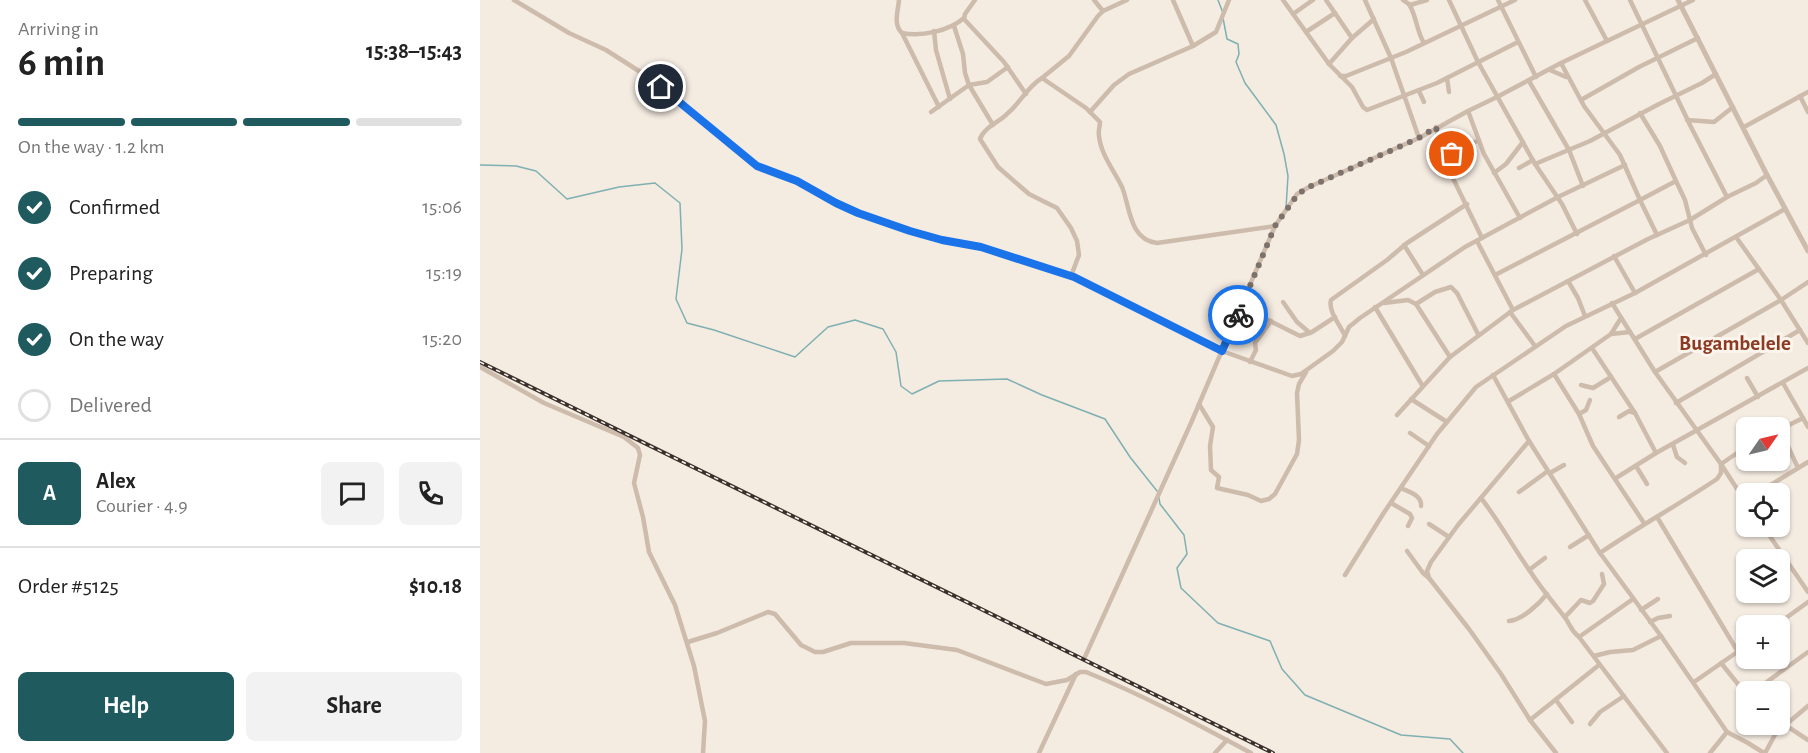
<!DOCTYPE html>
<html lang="en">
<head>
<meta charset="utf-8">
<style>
  :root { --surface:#fff; --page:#f2f2f2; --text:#222; --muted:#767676; --line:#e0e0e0; --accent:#1f5a5e }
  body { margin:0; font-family:"Alegreya Sans",sans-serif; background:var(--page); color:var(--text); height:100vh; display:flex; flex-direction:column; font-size:22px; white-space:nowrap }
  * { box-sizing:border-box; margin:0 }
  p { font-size:20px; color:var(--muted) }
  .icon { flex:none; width:33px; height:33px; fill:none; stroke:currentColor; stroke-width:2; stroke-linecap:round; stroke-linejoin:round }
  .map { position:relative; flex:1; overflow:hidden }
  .sheet { display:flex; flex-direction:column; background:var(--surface); width:480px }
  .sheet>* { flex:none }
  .needle { width:39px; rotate:56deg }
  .fabs { position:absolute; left:1256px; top:417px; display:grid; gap:12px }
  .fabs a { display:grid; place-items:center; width:54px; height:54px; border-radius:9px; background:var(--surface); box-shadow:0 2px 4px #0004; font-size:30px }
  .pin { position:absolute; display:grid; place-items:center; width:51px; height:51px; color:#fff; margin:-26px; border:3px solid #fff; border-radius:50%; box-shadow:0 2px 6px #0007 }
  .courier { position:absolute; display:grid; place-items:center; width:60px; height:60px; margin:-30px; border:4px solid #1a73e8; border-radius:50%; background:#fff; color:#222; box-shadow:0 2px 8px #0007 }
  .overview em { font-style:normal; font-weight:600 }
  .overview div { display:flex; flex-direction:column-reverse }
  .overview { display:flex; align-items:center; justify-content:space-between; height:102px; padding:0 18px }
  h1 { font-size:39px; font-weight:600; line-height:45px }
  .bar { display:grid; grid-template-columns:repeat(4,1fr); gap:9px 6px; align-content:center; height:72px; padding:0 18px }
  .bar i { height:8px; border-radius:4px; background:var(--line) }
  .bar .current { background:var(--accent) }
  .bar p { grid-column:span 4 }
  .line { display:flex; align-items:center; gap:15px; padding:0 18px; border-top:2px solid var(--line) }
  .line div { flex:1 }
  .round { display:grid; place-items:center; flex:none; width:63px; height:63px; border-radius:9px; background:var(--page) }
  ol { padding:0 18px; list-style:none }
  li { display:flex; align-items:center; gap:18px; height:66px }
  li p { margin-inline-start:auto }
  li .icon { padding:6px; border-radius:50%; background:var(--accent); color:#fff; stroke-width:4 }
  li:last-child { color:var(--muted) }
  li i { width:33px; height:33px; border:3px solid var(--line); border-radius:50% }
  .action { display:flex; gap:12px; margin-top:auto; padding:12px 18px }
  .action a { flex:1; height:69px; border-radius:9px; background:var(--accent); color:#fff; font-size:24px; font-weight:600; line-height:69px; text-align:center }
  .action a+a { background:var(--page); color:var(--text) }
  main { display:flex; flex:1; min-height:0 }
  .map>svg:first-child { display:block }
</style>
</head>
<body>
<main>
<section class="sheet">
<div class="overview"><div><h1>6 min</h1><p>Arriving in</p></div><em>15:38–15:43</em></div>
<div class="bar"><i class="current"></i><i class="current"></i><i class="current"></i><i></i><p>On the way · 1.2 km</p></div>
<ol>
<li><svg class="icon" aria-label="check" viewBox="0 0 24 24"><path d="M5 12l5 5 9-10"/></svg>Confirmed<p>15:06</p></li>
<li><svg class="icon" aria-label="check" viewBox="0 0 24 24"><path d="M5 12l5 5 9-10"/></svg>Preparing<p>15:19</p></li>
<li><svg class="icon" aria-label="check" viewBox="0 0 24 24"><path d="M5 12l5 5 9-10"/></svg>On the way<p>15:20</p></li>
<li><i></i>Delivered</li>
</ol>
<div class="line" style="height:108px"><b class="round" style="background:var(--accent);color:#fff">A</b><div><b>Alex</b><p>Courier · 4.9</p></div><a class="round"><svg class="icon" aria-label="chat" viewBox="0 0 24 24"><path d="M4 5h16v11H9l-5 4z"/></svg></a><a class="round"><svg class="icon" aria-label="phone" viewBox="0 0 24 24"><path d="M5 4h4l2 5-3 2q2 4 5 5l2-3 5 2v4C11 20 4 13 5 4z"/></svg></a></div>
<div class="line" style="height:78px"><div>Order #5125</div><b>$10.18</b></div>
<div class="action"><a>Help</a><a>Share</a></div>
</section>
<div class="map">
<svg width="1328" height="753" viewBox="0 0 1328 753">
  <rect width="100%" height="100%" fill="#f4ebe1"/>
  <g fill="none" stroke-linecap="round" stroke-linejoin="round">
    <g stroke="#7fb0b2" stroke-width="1.5">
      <path d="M738,0L743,13"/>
      <path d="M743,18L747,39L758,44L759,54L756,62L765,83L796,125L804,154L808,176L806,208"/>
      <path d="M0,165L36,166L56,171L87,199L139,187L175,183L200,203L202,249L196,299L207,323L234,330L315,357L348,327L375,320L403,329L416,352L421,386L432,394L459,381L527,379L562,395L625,419L650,457L677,491"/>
      <path d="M679,498L680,504L704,535L707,554L697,568L701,588L738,623L790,641L802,669L825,695L921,735L970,739L983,753"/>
    </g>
    <g stroke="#cdbbac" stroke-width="4.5">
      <path d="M34,0L89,33L126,50L162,73L277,166L317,181L356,203L394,219L435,233L469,242L490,244L530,255L594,277L742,351L812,376L821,374L853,351L862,342L869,327L880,318L985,247L1078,197L1145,165"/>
      <path d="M419,0C418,11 413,25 422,33C441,37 469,31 484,18"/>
      <path d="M495,0L485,14L484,19L524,62L546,94"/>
      <path d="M614,0L623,11"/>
      <path d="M693,0L713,46"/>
      <path d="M803,0L849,64L872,87L883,107L887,110L957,83L1038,42"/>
      <path d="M846,0L872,38"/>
      <path d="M885,0L911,58L939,138"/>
      <path d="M923,0L930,5L947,0"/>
      <path d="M969,0L998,62L1055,164L1082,204L1097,234"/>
      <path d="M1018,0L1056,77"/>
      <path d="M1105,0L1127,41"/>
      <path d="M1150,0L1211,127L1247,197"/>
      <path d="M929,4C937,17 936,30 944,43"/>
      <path d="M813,14L833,0"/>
      <path d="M474,26L483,54L485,73L489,85L513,125"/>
      <path d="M454,31L456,50L470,99"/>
      <path d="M826,32L855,13"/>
      <path d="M422,33L459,107"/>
      <path d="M1081,63L1104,106L1140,155L1160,200L1196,181L1205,200L1212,228L1226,255"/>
      <path d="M849,64L872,38L894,19"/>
      <path d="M1070,70L1086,77"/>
      <path d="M860,76H866L926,52L1035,0"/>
      <path d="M562,78L589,56L618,16L623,11L647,0"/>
      <path d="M967,78L969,92"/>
      <path d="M1049,81L1089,150L1103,186"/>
      <path d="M939,91L944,102"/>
      <path d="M1320,96L1328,112"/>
      <path d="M1101,100L1159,67L1218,38"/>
      <path d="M988,111L1004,154L1040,218"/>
      <path d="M451,112L489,85L507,82L528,67"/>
      <path d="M610,112L634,85L649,74L713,46L736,32L749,0"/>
      <path d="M1160,113L1180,146L1196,181"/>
      <path d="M1207,120L1234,122L1253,107"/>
      <path d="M956,127L958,138L967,156L968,168L1002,238"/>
      <path d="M1264,127L1328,92"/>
      <path d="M967,156L999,140"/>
      <path d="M1055,164L1110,141L1179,104L1222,83L1236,74"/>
      <path d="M1039,168L1053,160"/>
      <path d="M1014,173L1026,164L1043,142"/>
      <path d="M1256,237L1301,300L1328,343"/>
      <path d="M997,241L1033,310"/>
      <path d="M924,245L943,275"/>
      <path d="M1134,256L1155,293"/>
      <path d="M1015,275L1160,200L1177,235"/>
      <path d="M591,276L599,255L597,241L591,228L577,208L549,194L518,167L500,139C504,127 520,122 528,113C540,103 548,86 562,78L606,108L620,122C620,126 618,131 619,136C621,155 634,170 642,187C650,206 649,240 677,243L795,226"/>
      <path d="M1088,281L1098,298L1105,316"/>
      <path d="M803,302L817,322L830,333"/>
      <path d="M904,303L928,300L936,304L970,357"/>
      <path d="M1132,303L1175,372L1241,464L1266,503"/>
      <path d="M936,304L955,292L971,287L977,293L998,334"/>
      <path d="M895,307L942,385"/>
      <path d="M759,312L774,318L786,319L820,336L832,332L855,317"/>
      <path d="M1030,312L1055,346"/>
      <path d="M1131,334L1150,332"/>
      <path d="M865,336C860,324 848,312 851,300L907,260L927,243L987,204"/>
      <path d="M1155,339L1279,269"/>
      <path d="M1112,348L1155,413L1176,453L1328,368"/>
      <path d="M770,362L776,350L775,343L791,321"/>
      <path d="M0,367L64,403L144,437L158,448L160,455L154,483L163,517L169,552L195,605L214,666L225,721L223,753"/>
      <path d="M1175,372L1301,300L1328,282"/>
      <path d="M1074,374L1099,414L1113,446L1164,523"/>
      <path d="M1013,375L1049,441L1120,553L1181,636L1247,732L1268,743L1284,753"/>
      <path d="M1267,378L1278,397"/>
      <path d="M1101,385L1113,388L1131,377"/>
      <path d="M931,399L967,422"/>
      <path d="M1029,401L1074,374L1131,334L1141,318"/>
      <path d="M1196,403L1320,330"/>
      <path d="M719,404L733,427L730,446L731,470L739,477L737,488L768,495L781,501L789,499L795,494L817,454L819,440L817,393L819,384L826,372"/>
      <path d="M1099,414L1106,410L1110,400"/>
      <path d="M917,415L970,357L1033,310L1168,239L1210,220L1247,197L1276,183L1287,175"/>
      <path d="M1139,417L1149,411L1155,413"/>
      <path d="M1323,418L1328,427"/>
      <path d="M1300,429L1318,468"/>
      <path d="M1299,430L1323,418L1303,383"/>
      <path d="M930,433L949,446"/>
      <path d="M1049,441L978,525L951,562L947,571L949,578L989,629L1021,674L1050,720L1076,753"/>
      <path d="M1193,445L1197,457L1205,463"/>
      <path d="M1156,466L1167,484"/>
      <path d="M1070,473L1084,465"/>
      <path d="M1136,478L1176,453"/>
      <path d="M921,488C929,492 942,495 941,506"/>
      <path d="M1039,492L1068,471"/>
      <path d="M1276,494L1328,462"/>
      <path d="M1001,498C1019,521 1033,547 1050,571C1060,587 1072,601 1083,615C1091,624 1089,629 1099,637L1187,753"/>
      <path d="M911,503L930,514L932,518L928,526"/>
      <path d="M1177,517L1258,652"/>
      <path d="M949,524L969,537"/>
      <path d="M1283,526L1328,592"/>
      <path d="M1090,547L1109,535"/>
      <path d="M927,551L943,573L949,578"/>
      <path d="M1120,553C1158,527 1198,505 1237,479L1241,473V464L1266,447"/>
      <path d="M1049,570L1065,558"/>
      <path d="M865,575L903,514L957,434L996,387L1086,326L1155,293L1305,209"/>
      <path d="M1161,610L1178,599"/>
      <path d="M1085,617L1101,600L1110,603L1113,601L1124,584L1122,574"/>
      <path d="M1029,621C1042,620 1059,604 1067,594"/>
      <path d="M1170,622L1178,618L1190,616"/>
      <path d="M1295,626L1328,602"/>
      <path d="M1099,637L1153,599"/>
      <path d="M208,642L237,633L288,612L295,614L321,645L335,652H343L371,643H424L477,650L566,684L587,680L600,672H606C663,695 717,724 771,753"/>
      <path d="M1114,656L1130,652L1153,650L1181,636"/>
      <path d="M604,659L711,423L795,226L817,194L829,187L939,138L988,111L1017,97L1081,63L1213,0"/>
      <path d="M1241,663L1266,694"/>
      <path d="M1214,682L1266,646"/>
      <path d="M1273,692L1328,652"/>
      <path d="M1076,700L1092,722"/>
      <path d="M1050,720L1119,665"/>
      <path d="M1299,721L1328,740"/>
      <path d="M1110,724L1120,712L1144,696"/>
      <path d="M559,753L596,674"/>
      <path d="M735,753L747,740"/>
      <path d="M1230,753L1247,732"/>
      <path d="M1285,753L1296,733L1328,706"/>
    </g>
    <path stroke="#cdbbac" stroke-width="5" d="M1198,0L1287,175L1328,251"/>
    <g stroke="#3b302b" stroke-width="4">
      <path id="rail" d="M0,362L793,753"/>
    </g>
    <use href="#rail" stroke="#fbf5ee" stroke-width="1.5" stroke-dasharray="4.5" stroke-linecap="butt"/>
  </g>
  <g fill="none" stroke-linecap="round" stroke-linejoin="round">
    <path stroke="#7c716b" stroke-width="6" stroke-dasharray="0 10.8" d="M758,315L795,226L818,194L829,187L939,138L956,127L958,138L967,156L972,154"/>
    <path stroke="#1a73e8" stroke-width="8" d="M181,87L277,166L317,181L356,203L378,213L430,231L462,240L501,247L594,277L742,351L758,315"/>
  </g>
  <g text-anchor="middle" stroke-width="6" stroke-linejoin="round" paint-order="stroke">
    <g font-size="21" font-weight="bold" fill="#8c3b22" stroke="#fbf5ee">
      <text x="1255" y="350">Bugambelele</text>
    </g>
  </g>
</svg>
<div class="fabs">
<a><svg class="needle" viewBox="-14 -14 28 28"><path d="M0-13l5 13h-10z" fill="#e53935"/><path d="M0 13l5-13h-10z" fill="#767676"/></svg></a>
<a><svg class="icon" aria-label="locate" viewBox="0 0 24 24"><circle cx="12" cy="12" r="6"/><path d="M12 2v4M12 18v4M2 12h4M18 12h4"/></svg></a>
<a><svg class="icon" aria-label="layers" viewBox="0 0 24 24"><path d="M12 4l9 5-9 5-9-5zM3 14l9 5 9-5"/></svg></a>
<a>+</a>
<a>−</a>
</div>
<div class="pin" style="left:972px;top:154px;background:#ea580c"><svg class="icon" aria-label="bag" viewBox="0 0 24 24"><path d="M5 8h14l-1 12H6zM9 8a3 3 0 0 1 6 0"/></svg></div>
<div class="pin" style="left:181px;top:87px;background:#1f2937"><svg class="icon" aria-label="home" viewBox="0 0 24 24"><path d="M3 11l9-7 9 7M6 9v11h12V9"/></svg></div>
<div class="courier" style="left:758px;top:315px"><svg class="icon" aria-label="bike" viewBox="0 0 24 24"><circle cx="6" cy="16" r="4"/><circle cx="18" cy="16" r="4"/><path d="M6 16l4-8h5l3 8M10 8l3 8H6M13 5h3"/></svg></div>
</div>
</main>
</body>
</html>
